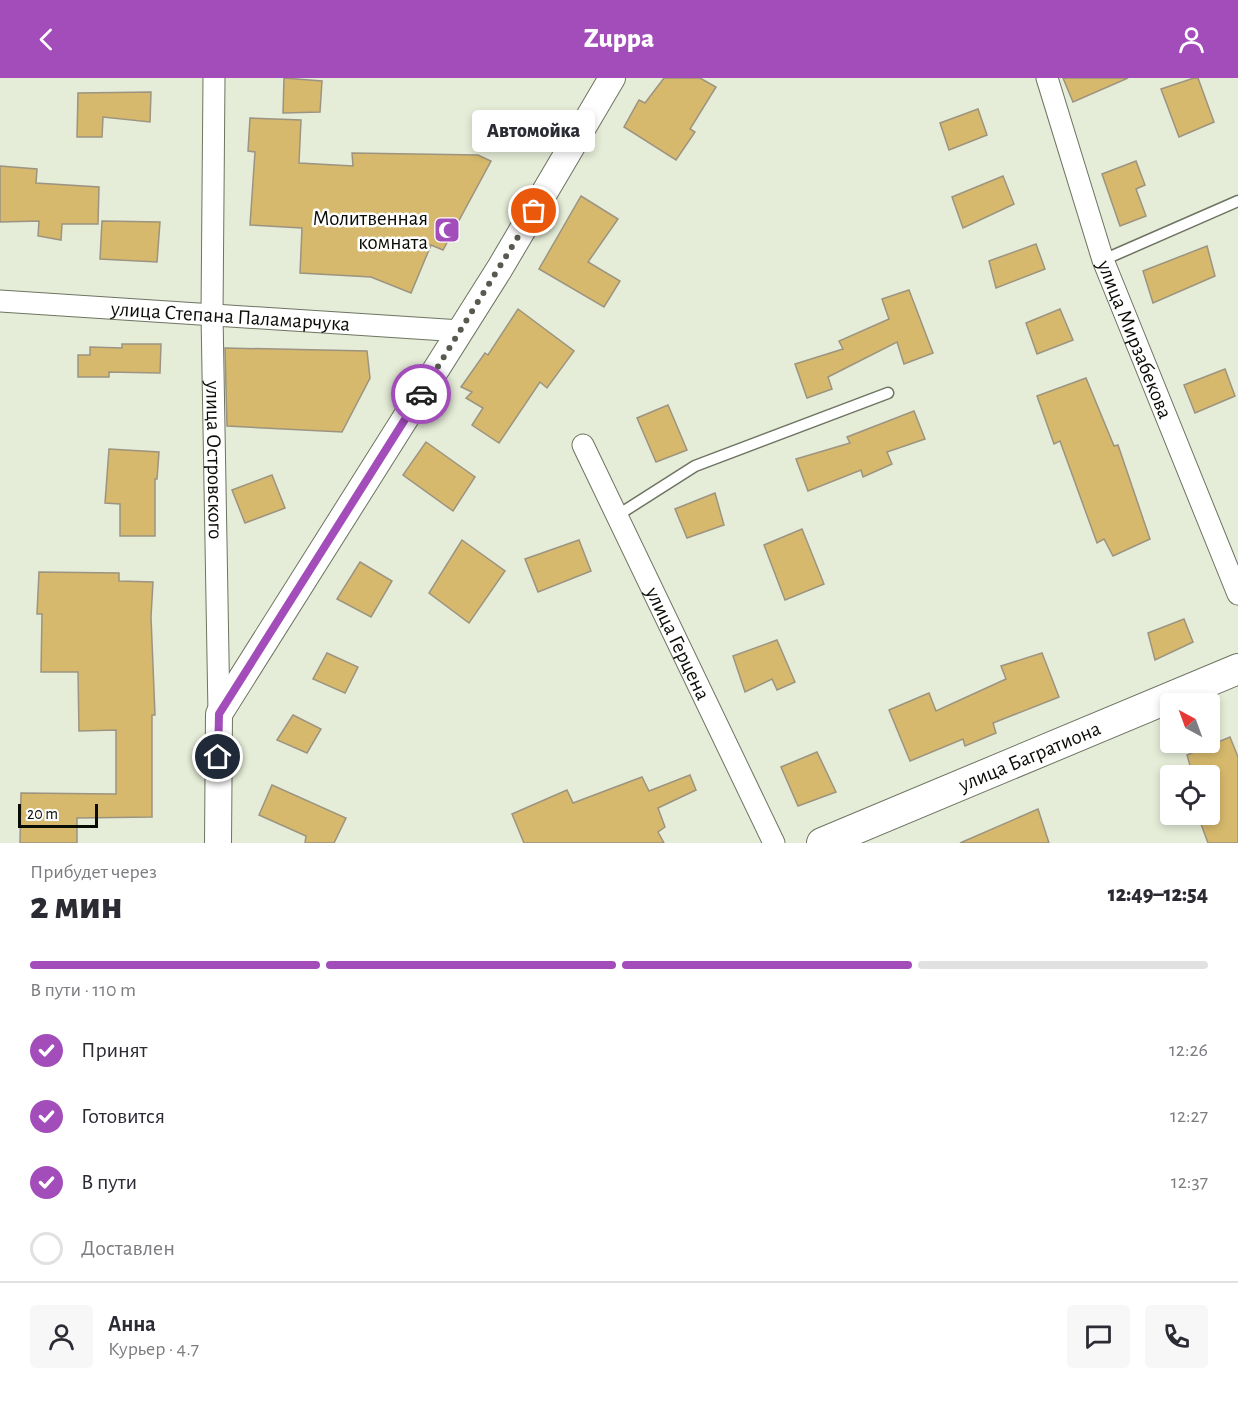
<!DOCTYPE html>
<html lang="ru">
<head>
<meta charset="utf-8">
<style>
  :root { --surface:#fff; --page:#f7f7f7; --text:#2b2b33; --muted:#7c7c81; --line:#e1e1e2; --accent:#a34dbb }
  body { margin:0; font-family:"Alegreya Sans",sans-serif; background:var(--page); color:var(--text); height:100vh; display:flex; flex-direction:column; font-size:22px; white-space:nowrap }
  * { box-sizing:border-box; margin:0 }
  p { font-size:20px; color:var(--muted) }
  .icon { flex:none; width:33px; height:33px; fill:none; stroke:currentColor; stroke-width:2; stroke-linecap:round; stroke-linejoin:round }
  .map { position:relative; height:765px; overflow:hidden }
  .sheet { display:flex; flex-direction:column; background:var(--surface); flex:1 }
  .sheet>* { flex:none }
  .needle { width:39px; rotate:319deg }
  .tools { position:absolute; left:1160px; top:615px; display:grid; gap:12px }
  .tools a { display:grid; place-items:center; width:60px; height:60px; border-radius:6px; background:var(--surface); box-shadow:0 3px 9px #0003; font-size:30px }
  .scale { position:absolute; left:18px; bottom:15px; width:80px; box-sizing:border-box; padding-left:6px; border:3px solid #0a0c06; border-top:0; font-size:16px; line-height:21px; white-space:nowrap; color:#0a0c06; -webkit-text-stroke:4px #fff; paint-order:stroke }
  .pin { position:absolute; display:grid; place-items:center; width:51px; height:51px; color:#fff; margin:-26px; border:3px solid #fff; border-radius:50%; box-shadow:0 2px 6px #0007 }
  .courier { position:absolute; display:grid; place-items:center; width:60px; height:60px; margin:-30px; border:4px solid #a34dbb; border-radius:50%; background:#fff; color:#222; box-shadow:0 2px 8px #0007 }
  .bubble { position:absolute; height:42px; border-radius:6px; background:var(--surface); box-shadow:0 3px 9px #0003; font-size:20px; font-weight:800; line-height:42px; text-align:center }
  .overview em { font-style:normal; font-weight:800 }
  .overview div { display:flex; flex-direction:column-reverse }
  .overview { display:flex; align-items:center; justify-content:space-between; height:102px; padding:0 30px }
  h1 { font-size:39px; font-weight:800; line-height:45px }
  .bar { display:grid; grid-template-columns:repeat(4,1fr); gap:9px 6px; align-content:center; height:72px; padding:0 30px }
  .bar i { height:8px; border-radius:4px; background:var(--line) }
  .bar .on { background:var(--accent) }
  .bar p { grid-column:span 4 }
  .line { display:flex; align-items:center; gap:15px; padding:0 30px; border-top:2px solid var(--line) }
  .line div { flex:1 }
  .round { display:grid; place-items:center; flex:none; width:63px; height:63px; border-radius:6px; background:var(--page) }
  ol { padding:0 30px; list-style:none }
  li { display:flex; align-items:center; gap:18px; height:66px }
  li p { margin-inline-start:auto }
  li .icon { padding:6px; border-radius:50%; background:var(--accent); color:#fff; stroke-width:4 }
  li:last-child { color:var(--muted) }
  li i { width:33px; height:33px; border:3px solid var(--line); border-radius:50% }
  header { display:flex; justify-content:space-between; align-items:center; height:78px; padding:0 30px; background:var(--accent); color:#fff; font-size:27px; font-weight:800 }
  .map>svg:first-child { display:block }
</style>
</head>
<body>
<header><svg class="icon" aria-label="back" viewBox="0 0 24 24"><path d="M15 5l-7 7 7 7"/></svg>Zuppa<svg class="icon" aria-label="person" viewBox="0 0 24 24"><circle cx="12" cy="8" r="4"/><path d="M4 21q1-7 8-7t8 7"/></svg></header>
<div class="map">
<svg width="1238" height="765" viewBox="0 0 1238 765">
  <rect width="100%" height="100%" fill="#e5ecd7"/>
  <g fill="#d6b96c" stroke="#9c9480" stroke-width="1.5">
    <path d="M284,0L322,3L320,34L283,35Z"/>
    <path d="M664,0H700L716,9L690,51L695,54L676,82L624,49L639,22L645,25Z"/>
    <path d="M1063,0H1128L1073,24Z"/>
    <path d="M1194,0H1198L1214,44L1179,59L1161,11Z"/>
    <path d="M151,14L150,44L103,39L102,59H77L78,15Z"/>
    <path d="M978,31L987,57L949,72L940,45Z"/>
    <path d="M250,40L301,42L299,85L353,88L352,75L478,77L491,83L443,172L431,167L411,215L371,199L300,195L302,150L250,147L255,74L248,73Z"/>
    <path d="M1136,83L1145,107L1136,111L1146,138L1120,148L1102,96Z"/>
    <path d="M0,88L37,91L36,105L99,109L98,146H62L61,162L38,158L39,143L0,144Z"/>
    <path d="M1003,98L1014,126L963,150L952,119Z"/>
    <path d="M581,118L618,141L588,184L620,203L604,229L539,191Z"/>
    <path d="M102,143L160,144L157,184L100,181Z"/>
    <path d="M1036,166L1045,191L996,210L989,183Z"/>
    <path d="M1207,168L1215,198L1153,225L1143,193Z"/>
    <path d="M909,212L933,275L904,286L897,264L828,299L832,311L807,320L795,286L843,271L839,263L889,241L882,221Z"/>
    <path d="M518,231L574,273L547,310L540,304L499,365L472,347L483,330L466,320L472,314L461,309L485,275L488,277Z"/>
    <path d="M1060,231L1073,262L1037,276L1026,245Z"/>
    <path d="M122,266H161L160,295L109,294V299H78V277H90V269L122,270Z"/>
    <path d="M225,270L367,273L370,300L342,354L227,348Z"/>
    <path d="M1225,291L1235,318L1195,335L1184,307Z"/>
    <path d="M1086,300L1114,368L1118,367L1150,461L1113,478L1104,461L1097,465L1060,363L1054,366L1037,318Z"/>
    <path d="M668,327L687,372L656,384L637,340Z"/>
    <path d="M914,333L925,361L887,374L892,386L863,399L861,392L808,413L796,381L850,365L847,359Z"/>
    <path d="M426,364L475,399L453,433L403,397Z"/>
    <path d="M109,371L159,374L157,401H155V458H120V426L105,425Z"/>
    <path d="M272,397L285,430L245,445L232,412Z"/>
    <path d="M715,415L724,447L687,460L675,431Z"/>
    <path d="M802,451L824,506L785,522L764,467Z"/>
    <path d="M462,462L505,493L469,545L429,515Z"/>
    <path d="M579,462L591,493L538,514L525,481Z"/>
    <path d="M360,484L392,503L371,539L337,521Z"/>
    <path d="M39,494L119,495V503L153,504L151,539L155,637H152V739L77,740V765H20L21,715L116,716V652L79,653L78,594H41L42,536H37Z"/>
    <path d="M1184,541L1193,564L1155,582L1148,555Z"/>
    <path d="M777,562L795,604L777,612L772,601L745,614L733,578Z"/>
    <path d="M327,575L358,589L345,615L313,601Z"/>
    <path d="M1042,575L1059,619L993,645L996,655L965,668L963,661L910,683L889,632L929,615L936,633L1006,601L1001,588Z"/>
    <path d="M293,637L321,651L307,675L277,662Z"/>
    <path d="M1230,659L1238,679V765H1208L1201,746L1209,743V698H1193L1187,677Z"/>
    <path d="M817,674L836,714L798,728L781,689Z"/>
    <path d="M690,697L696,712L658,730L665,749L658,754L664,765H524L512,736L567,712L573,725L642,699L649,713Z"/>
    <path d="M272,707L346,740L334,765H305L306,758L259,737Z"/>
    <path d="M1038,731L1049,765H960Z"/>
  </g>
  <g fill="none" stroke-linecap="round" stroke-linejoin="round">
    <g stroke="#6d7461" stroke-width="13">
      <g id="service">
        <path d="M1103,182L1238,123"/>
        <path d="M618,437L695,388L888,315"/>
      </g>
    </g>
    <g stroke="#6d7461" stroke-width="23">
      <g id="minor">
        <path id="s1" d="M214,0L212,236L219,636"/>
        <path id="s2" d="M1047,0L1103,182L1238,516"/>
        <path id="s3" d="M0,223L461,253"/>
        <path id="s4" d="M583,367L774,765"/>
      </g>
    </g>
    <g stroke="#6d7461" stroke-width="28">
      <path id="tertiary" d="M218,765L219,636L500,190L612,0"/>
    </g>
    <g stroke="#6d7461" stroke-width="32">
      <g id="secondary">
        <path id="s5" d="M822,765L1238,591"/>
      </g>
    </g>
    <use href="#service" stroke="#fff" stroke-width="10"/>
    <use href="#minor" stroke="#fff" stroke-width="21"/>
    <use href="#tertiary" stroke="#fff" stroke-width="26"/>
    <use href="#secondary" stroke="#fff" stroke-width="30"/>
  </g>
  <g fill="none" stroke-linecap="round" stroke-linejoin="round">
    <path stroke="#575a4f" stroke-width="6" stroke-dasharray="0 10.8" d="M421,316L534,133"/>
    <path stroke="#a34dbb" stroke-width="8" d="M218,679L219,636L421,316"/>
  </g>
  <defs>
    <g id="mosque-square" transform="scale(1.35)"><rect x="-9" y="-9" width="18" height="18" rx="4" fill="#a34dbb" stroke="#fff"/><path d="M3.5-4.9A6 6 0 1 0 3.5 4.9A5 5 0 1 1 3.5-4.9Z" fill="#fff"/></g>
  </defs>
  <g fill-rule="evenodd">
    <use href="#mosque-square" x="447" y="152"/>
  </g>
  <g text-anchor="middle" stroke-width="5" stroke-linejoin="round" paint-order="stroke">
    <g font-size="21" fill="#0a0c06" stroke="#fff" text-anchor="end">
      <text x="428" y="147">Молитвенная<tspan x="428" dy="24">комната</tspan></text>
    </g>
    <g font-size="21" fill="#0a0c06" stroke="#fff">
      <text dy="7" stroke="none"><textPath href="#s3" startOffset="231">улица Степана Паламарчука</textPath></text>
      <text dy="7" stroke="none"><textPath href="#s2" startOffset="276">улица Мирзабекова</textPath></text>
      <text dy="7" stroke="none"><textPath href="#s1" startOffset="382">улица Островского</textPath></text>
      <text dy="7" stroke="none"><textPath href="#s4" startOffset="220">улица Герцена</textPath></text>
      <text dy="7" stroke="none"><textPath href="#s5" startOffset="225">улица Багратиона</textPath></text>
    </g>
  </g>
</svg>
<div class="tools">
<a><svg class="needle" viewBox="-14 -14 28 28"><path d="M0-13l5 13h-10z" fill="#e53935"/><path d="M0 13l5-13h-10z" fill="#7c7c81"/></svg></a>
<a><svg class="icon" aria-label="locate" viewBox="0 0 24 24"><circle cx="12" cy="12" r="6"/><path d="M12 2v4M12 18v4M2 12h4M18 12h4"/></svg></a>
</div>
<div class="scale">20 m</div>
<div class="pin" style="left:534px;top:133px;background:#ea580c"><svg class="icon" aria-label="bag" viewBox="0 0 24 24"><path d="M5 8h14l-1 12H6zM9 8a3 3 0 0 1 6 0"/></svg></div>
<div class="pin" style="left:218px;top:679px;background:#1f2937"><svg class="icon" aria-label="home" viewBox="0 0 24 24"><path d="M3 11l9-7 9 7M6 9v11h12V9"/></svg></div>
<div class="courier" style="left:421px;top:316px"><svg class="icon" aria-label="car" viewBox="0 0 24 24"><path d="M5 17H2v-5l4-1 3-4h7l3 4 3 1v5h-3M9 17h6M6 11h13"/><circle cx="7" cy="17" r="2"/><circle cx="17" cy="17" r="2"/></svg></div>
<div class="bubble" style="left:472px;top:32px;width:123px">Автомойка</div>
</div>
<section class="sheet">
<div class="overview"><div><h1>2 мин</h1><p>Прибудет через</p></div><em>12:49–12:54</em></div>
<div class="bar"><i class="on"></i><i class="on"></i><i class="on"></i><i></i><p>В пути · 110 m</p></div>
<ol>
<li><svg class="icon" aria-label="check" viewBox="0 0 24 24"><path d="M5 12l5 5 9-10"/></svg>Принят<p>12:26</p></li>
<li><svg class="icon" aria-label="check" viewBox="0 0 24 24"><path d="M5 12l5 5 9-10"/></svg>Готовится<p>12:27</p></li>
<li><svg class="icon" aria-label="check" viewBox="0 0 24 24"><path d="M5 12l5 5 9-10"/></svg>В пути<p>12:37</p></li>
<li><i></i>Доставлен</li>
</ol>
<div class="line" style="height:108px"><a class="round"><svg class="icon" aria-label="person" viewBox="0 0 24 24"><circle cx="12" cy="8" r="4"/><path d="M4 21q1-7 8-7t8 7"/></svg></a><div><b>Анна</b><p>Курьер · 4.7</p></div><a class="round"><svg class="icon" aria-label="chat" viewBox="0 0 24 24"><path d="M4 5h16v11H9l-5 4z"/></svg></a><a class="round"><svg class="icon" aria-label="phone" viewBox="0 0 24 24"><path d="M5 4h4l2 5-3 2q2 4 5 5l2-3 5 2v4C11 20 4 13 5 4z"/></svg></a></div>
</section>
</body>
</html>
